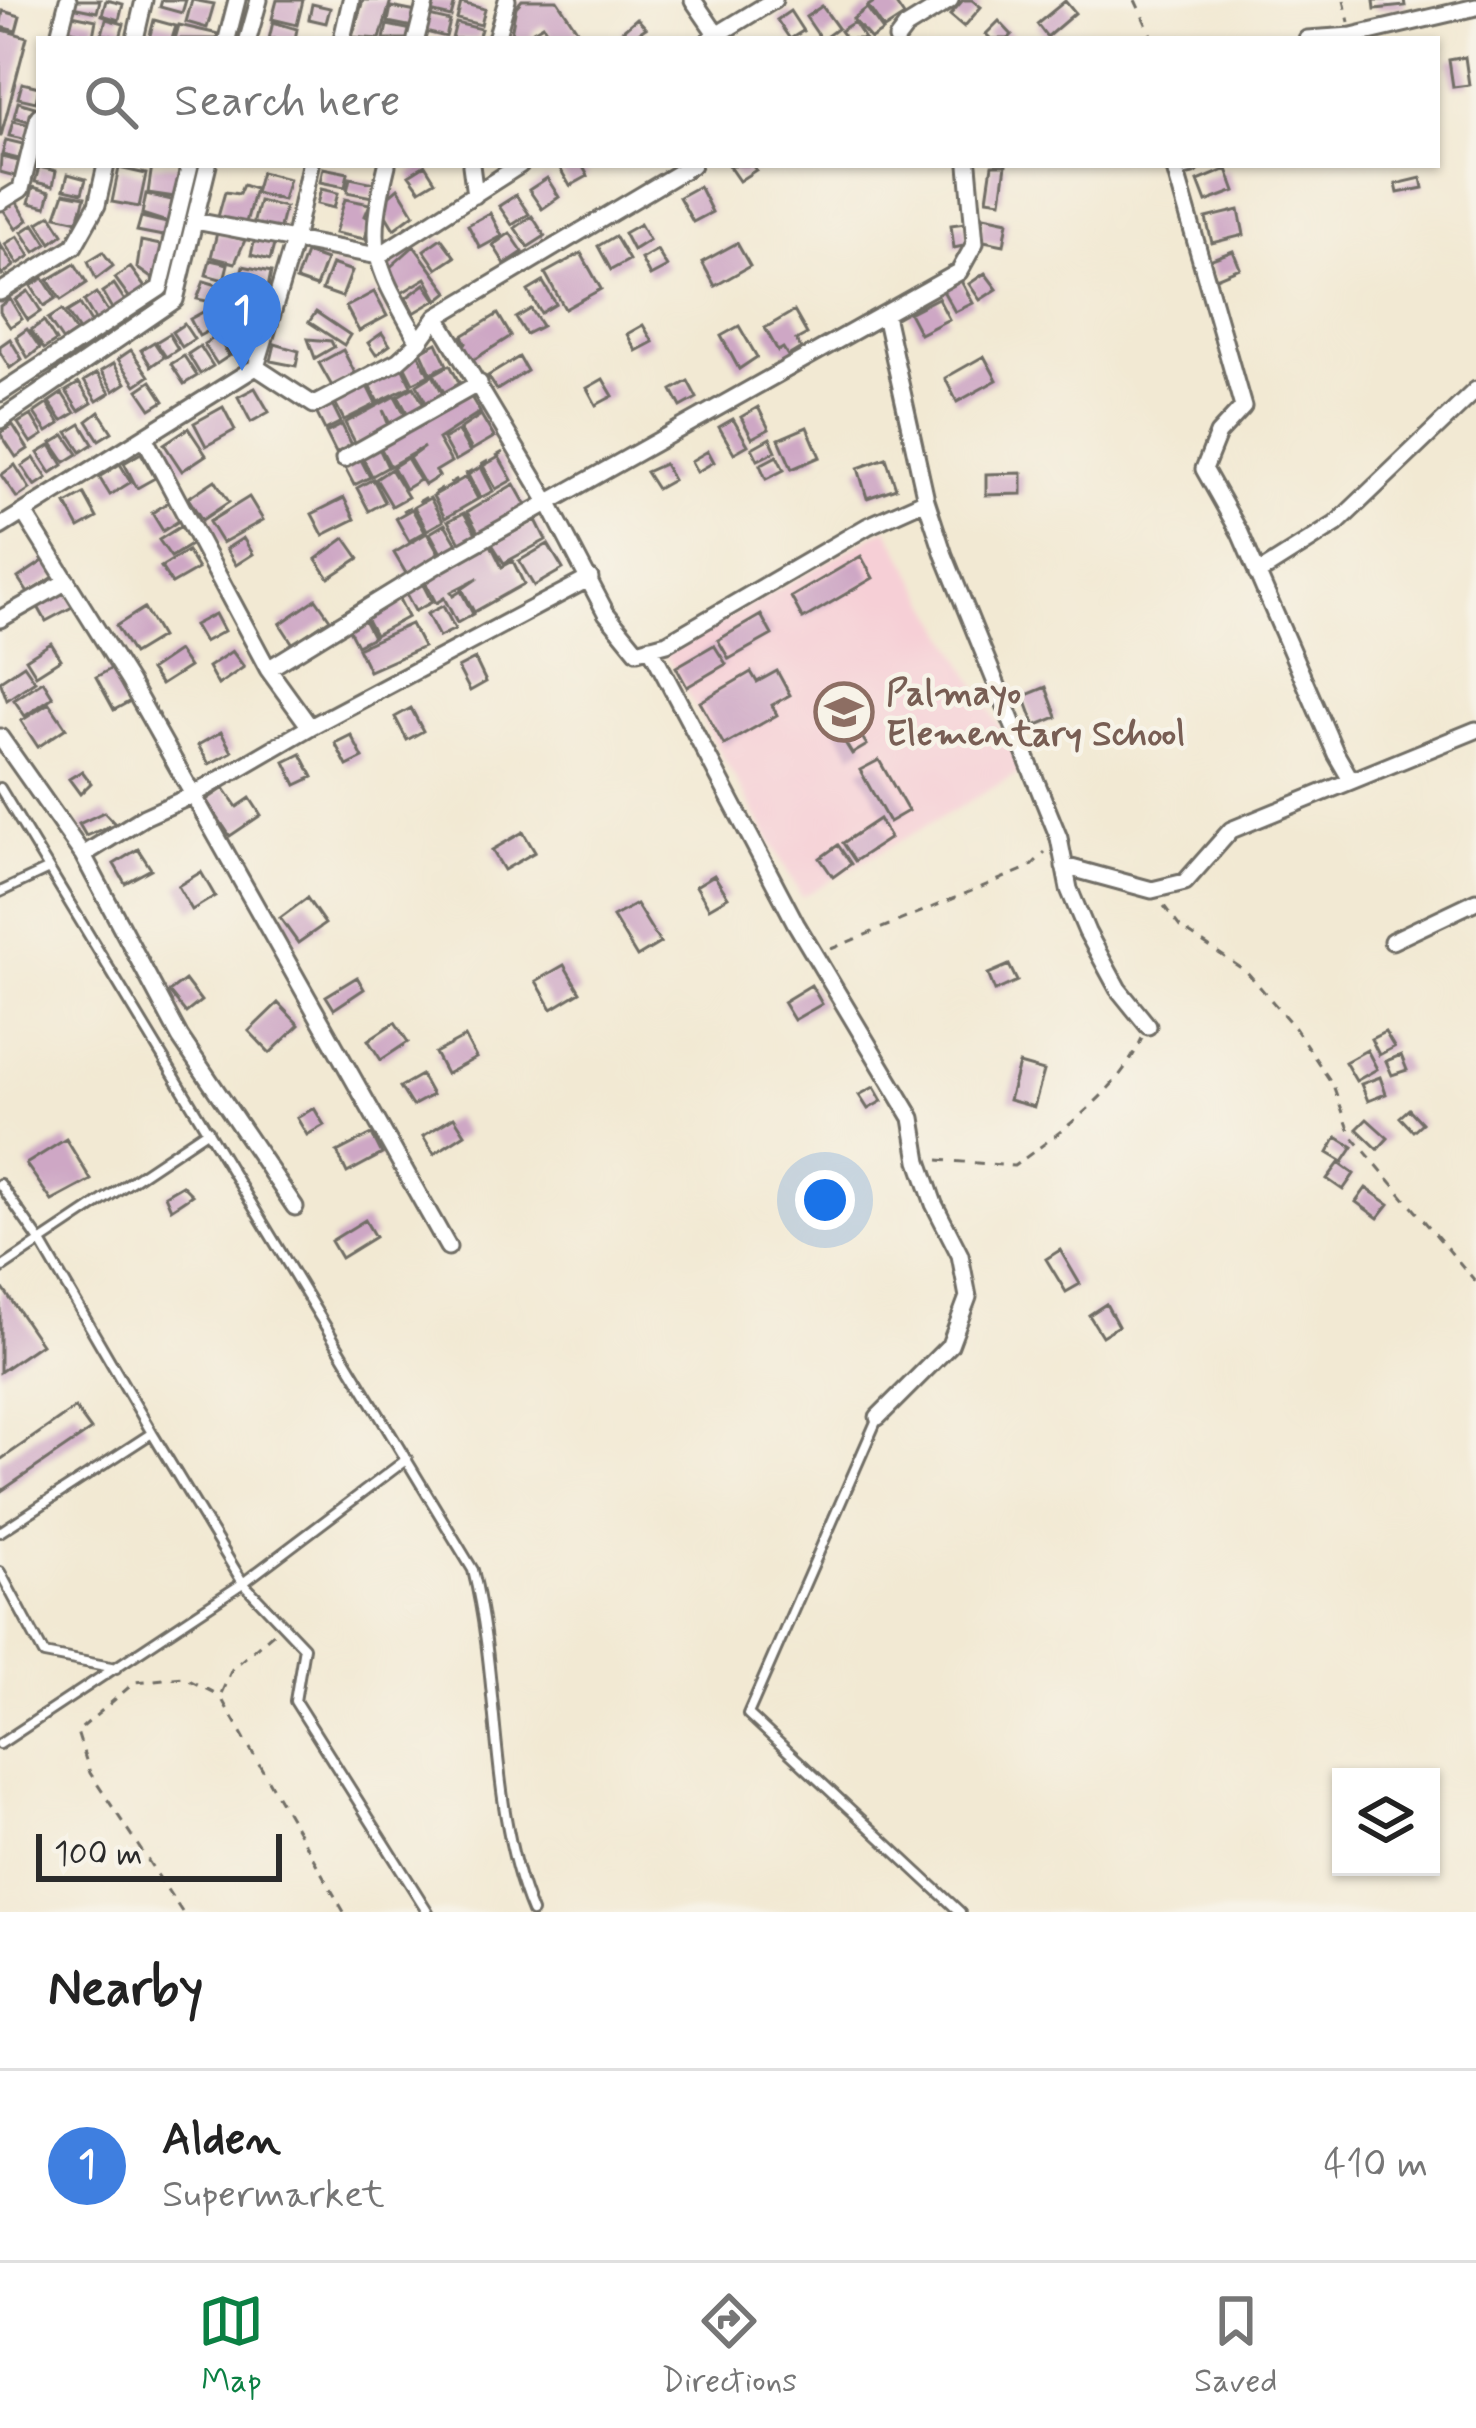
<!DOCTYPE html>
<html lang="en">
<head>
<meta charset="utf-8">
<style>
  :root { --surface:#fff; --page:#f6f6f6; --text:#222; --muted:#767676; --line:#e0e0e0; --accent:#0b8043 }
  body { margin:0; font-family:Mynerve,sans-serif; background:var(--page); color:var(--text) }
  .controls { position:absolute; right:36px; bottom:36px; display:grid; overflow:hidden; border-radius:0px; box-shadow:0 3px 9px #0004 }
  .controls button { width:108px; height:108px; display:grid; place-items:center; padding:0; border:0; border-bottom:3px solid var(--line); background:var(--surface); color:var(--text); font:60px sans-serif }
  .scale { position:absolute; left:36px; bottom:30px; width:246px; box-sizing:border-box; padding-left:12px; border:6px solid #2b2b2b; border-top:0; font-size:33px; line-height:42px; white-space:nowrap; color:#2b2b2b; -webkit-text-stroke:9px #f7f3e8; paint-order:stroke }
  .you { position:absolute; left:825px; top:1200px; width:42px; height:42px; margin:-30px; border:9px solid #fff; border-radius:50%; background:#1a73e8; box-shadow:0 0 0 18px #1a73e833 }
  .badge { display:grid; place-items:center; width:78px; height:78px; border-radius:50%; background:var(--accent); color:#fff; font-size:39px; font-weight:700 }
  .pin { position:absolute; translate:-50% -99px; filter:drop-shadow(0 3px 6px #0008) }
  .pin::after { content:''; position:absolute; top:63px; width:42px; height:36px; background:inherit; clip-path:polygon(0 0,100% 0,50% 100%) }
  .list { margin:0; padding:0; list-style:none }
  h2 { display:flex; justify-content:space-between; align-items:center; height:156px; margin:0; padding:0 48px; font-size:51px }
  h2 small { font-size:39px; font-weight:400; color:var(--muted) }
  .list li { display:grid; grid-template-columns:78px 1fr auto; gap:36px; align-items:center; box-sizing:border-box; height:192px; padding:0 48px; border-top:3px solid var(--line) }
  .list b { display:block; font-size:45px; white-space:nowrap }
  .list p { margin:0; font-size:39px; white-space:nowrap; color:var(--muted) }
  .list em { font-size:39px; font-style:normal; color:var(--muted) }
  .icon { flex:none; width:66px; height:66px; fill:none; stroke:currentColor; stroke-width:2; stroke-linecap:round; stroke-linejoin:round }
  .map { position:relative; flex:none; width:1476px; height:1912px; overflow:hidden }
  .search { position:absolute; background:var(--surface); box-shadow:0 3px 9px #0004; left:36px; right:36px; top:36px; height:132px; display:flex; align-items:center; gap:30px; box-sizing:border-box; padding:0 42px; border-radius:0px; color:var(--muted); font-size:45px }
  .sheet { height:348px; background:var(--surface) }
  nav { display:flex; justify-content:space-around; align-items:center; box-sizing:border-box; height:168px; border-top:3px solid var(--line); background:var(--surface); font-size:33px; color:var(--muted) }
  nav a { display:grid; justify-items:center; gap:6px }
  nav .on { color:var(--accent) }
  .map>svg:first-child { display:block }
  .built { fill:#f6cfd6 }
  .building { fill:#cea7c5 }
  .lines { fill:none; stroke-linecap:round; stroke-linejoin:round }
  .service-casing { stroke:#716e66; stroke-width:14 }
  .minor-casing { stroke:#716e66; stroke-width:21 }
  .path { stroke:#716e66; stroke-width:3; stroke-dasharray:9 9; stroke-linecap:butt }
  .service { stroke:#fff; stroke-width:8 }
  .minor { stroke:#fff; stroke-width:15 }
  .labels { text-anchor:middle; stroke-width:9; stroke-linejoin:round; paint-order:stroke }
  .education-label { font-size:36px; font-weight:bold; fill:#785e54; stroke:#f7f3e8; text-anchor:start }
</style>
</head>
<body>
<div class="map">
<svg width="1476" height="1912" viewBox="0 0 1476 1912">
  <rect width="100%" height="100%" fill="#f7f3e8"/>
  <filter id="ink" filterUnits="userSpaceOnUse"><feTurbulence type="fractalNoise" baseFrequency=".00833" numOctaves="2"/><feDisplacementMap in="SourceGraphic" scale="24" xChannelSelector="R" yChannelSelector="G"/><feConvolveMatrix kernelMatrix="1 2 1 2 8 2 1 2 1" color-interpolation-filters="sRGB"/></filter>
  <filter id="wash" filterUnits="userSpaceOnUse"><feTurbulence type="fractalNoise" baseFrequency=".004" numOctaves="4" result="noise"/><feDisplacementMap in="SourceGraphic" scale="48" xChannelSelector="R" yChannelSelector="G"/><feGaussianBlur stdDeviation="2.7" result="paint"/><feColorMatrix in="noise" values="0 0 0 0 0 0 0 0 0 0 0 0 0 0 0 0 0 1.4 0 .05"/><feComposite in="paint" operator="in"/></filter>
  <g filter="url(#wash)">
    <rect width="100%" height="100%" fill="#f2e9d3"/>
    <!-- built -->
    <path class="built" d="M887,528L1024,770L802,897L665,654Z"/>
    <g id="blocks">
      <!-- building -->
      <path class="building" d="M74,0H100L97,12L72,7Z
        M106,0L123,4L119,20L102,15Z
        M162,0H186L182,13L160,7Z
        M192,0L214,4L207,28L186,22Z
        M277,0H303L297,25L272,19Z
        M363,0H391L380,39L352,37Z
        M429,0L455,2L451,17L426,11Z
        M522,0H557L583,39H552L543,25L533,31L531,39H510L516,7Z
        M877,0H893L904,16L884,29L868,6Z
        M963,0H972L981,7L964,27L950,15Z
        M1374,0H1404L1405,6L1375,9Z
        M1065,1L1075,13L1047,37L1037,24Z
        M461,3L485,9L481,25L457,19Z
        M312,4L330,8L326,23L309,19Z
        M822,6L838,28L827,36L828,39H821L806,17Z
        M391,7L416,12L413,27L388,22Z
        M867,8L883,31L871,39L853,19Z
        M3,11L20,16L16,31L0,27Z
        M790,11L803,31L790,39L777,20Z
        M72,15L96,20L93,36L68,30Z
        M425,15L450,21L446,37L421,31Z
        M637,18L646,28L629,39L622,31Z
        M106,19L124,24L120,38L102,34Z
        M154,20L176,26L172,39H149Z
        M999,21L1012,35L1008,39H991L986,34Z
        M273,22L297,29L295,39H269Z
        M854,22L865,39H846L840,31Z
        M456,23L481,29L478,39H452Z
        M179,25L218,34L217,39H175Z
        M387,25L412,30L410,39H384Z
        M0,29L27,37L1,136H0Z
        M1465,57L1469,85L1453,87L1449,60Z
        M22,83L39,87L36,102L18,98Z
        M18,102L35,107L32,122L14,117Z
        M13,121L31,125L27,140L9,136Z
        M6,140L23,144L19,159L2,155Z
        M1,157L19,161L15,176L0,172Z
        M152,165H180L175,197L148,193Z
        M425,165L435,181L420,190L409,175Z
        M558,165H582L588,176L570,186Z
        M728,165H752L756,170L739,181Z
        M992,165H1006L1001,201L987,199Z
        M39,167L56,171L53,186L35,182Z
        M119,168L146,174L139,207L112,202Z
        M323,168L348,173L345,187L320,182Z
        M1227,169L1235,191L1206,202L1198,181Z
        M261,172L289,179L283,200L255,193Z
        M68,174L86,179L82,193L64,189Z
        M350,178L374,183L372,197L347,192Z
        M547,178L559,197L542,209L529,190Z
        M1421,178L1423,188L1398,193L1396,184Z
        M243,185L255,189L244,230L218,217L225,192L239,194Z
        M699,186L712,212L693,222L679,197Z
        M33,187L50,192L46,207L29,203Z
        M398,188L414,214L394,229L379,204Z
        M321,189L338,193L334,208L317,204Z
        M64,193L85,197L78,221L56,216Z
        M146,194L176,201L170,223L142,214Z
        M516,195L529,214L512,225L499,206Z
        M345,199L370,204L365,216L370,219L365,239L335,233Z
        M16,201L28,220L16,229L3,209Z
        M259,201L285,207L278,235L252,229Z
        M1239,210L1244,235L1212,243L1206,218Z
        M490,213L502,236L480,248L468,225Z
        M51,215L63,234L51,243L38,223Z
        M532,216L545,236L528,247L515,228Z
        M984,216L1008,221L1004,245L979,240Z
        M141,217L171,224L168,237L137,231Z
        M965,223L968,245L954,248L951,225Z
        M34,224L47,244L35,252L22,232Z
        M640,224L649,240L633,250L624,233Z
        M217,233L245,240L235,263L211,257Z
        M510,233L523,252L505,264L493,245Z
        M18,236L30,256L18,264L5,244Z
        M615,236L629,260L611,270L598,246Z
        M441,238L455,257L437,269L424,250Z
        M255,239L274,245L270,260L251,255Z
        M141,241L165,246L160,284L137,268Z
        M737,243L750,266L715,286L702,262Z
        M0,244L14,266L2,275L0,271Z
        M414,246L448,292L438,300L426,278L400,294L386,271Z
        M657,250L667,267L650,276L641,259Z
        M1233,251L1240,268L1216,278L1209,260Z
        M103,252L113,266L96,279L88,261Z
        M306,253L326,260L316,287L296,280Z
        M581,253L601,289L565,309L545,273Z
        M210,260L228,264L224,280L206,275Z
        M75,264L87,283L61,300L48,280Z
        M332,264L352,271L342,297L322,290Z
        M243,266L271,272L268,288L239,282Z
        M130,267L149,293L134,304L115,278Z
        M985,273L997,289L980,300L969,284Z
        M43,278L56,298L44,306L31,286Z
        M960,279L973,303L955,312L942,289Z
        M204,281L224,287L220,304L197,299Z
        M543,282L556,304L541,313L528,291Z
        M114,284L127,304L114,312L102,292Z
        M425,284L436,300L414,313L406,298Z
        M238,290L261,297L252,324L229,317Z
        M28,291L41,311L28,320L15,300Z
        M374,292L387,316L359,331L346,307Z
        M96,293L109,313L96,321L84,301Z
        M938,298L949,319L920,334L909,313Z
        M10,299L22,319L10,327L0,312V306Z
        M80,304L92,324L80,332L67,312Z
        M214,306L223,323L199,336L190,319Z
        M531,309L542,326L526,334L516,318Z
        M62,310L76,332L63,341L48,319Z
        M794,311L807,334L796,340L801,348L788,356L783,348L778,351L765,328Z
        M316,312L350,335L344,345L309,322Z
        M498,314L511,336L473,360L461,348L466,343L462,336Z
        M44,321L56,341L44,349L31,330Z
        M225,321L253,329L245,356L231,355L219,334Z
        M184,324L194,339L182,347L172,332Z
        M643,325L653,342L636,351L627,334Z
        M739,326L757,357L739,369L721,336Z
        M27,329L40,348L28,358L16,337Z
        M382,333L390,345L376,355L368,343Z
        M169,334L178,349L166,357L156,342Z
        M217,336L229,356L217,364L204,344Z
        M10,339L22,359L10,368L0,352V346Z
        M308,339L331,341L334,347L315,358Z
        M154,342L164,357L151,366L141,350Z
        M437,343L447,365L431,373L421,351Z
        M275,344L299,351L296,366L271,361Z
        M200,346L213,366L200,374L188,354Z
        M131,350L149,376L136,385L118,359Z
        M343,350L356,375L333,388L319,363Z
        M418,353L429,375L413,383L402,361Z
        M184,356L197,376L184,384L171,364Z
        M984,356L997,380L957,402L945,378Z
        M519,357L527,371L497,390L488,376Z
        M114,363L126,383L114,391L101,371Z
        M400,363L411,386L378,402L367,381Z
        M450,365L462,388L446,396L434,374Z
        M97,373L110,393L97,401L84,381Z
        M433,375L445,398L428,407L417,385Z
        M603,379L613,396L596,405L587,388Z
        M151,381L164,401L151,409L138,390Z
        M688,381L697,398L681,407L672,390Z
        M365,382L376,404L344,420L333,399Z
        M79,383L92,403L79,411L66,391Z
        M414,387L426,409L410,418L398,396Z
        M255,388L269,412L251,422L238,397Z
        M468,392L480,412L438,439L451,462L436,471L439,476L425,485L409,458L424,447L390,466L378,443Z
        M62,393L75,413L62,421L49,402Z
        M395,396L408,420L392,428L383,410L390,429L357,446L345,423Z
        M330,400L341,422L325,430L314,408Z
        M47,404L60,424L47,432L34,413Z
        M223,407L235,430L206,446L194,423Z
        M758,407L769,429L752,438L741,417Z
        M99,412L112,432L99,440L87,421Z
        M31,415L43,435L31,443L18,423Z
        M481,415L494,437L472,450L460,429Z
        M733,419L748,445L734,453L719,427Z
        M81,424L93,444L81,452L68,432Z
        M13,425L28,449L16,457L0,433Z
        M342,425L353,447L337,455L326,433Z
        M807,427L820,457L792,469L779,439Z
        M188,428L206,455L182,471L164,444Z
        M458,431L470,452L455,461L443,439Z
        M65,435L78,454L65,462L52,443Z
        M770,438L776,451L758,460L752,448Z
        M377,444L388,467L372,476L360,453Z
        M51,445L63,465L51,473L38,453Z
        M708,451L714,462L697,472L691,461Z
        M141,453L155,478L137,488L124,463Z
        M358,454L370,477L354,485L342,462Z
        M777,456L784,470L766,479L760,465Z
        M499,457L512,480L496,489L483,466Z
        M34,458L47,478L35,486L22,466Z
        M407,458L420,480L405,489L393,467Z
        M886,458L896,488L867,498L858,468Z
        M120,464L131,482L110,495L99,477Z
        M664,464L673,480L657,489L646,472Z
        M15,465L30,489L17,498L1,475Z
        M481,467L493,491L480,498L468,475Z
        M391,469L408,497L392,506L376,479Z
        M1022,473V494L986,495V474Z
        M466,477L478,499L445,518L433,496Z
        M373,479L385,502L369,511L357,488Z
        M215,480L229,502L202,520L188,498Z
        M514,484L527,507L479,534L467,512Z
        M84,494L97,518L79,528L66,504Z
        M249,497L263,520L222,543L209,522Z
        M344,498L355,519L323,535L312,514Z
        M430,498L443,521L427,530L414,507Z
        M173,499L185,517L163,531L152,513Z
        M412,509L425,532L409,541L396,518Z
        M464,513L477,535L461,544L448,521Z
        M536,520L546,540L504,563L492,544Z
        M445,524L458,546L442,555L430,533Z
        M181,526L192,544L171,557L159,540Z
        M427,533L440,556L407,575L394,553Z
        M243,538L253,554L236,565L226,549Z
        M345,538L359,558L329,578L316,559Z
        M490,543L502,567L513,561L524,584L474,612L462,589L478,578L451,592L453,596L461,591L473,614L457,623L444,598L436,603L424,580Z
        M548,544L563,569L534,586L519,561Z
        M187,551L198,569L172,584L161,567Z
        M861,556L873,578L803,619L791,597Z
        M46,559L57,575L28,593L18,578Z
        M420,579L432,602L415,611L403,588Z
        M66,588L76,605L46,621L37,605Z
        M396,593L408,617L375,635L363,612Z
        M316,599L330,619L293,644L280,624Z
        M443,606L455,629L439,637L427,614Z
        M144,608L161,637L133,654L116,626Z
        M215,614L224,631L204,642L194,625Z
        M361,614L373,637L357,645L345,622Z
        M761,615L772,635L729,659L718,640Z
        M411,624L423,647L369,671L358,648Z
        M51,643L61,659L36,675L26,659Z
        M714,645L726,664L687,687L676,667Z
        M178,651L189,667L161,685L150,670Z
        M232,651L244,667L218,685L208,667Z
        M475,659L486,682L470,691L458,668Z
        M24,665L35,681L7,700L0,681Z
        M116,666L134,699L114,710L96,677Z
        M777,671L790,695L772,705L777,715L724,745L700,702L751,672L757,682Z
        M43,681L53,697L25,716L14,700Z
        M1046,687L1057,717L1035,726L1024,696Z
        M835,695L867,745L852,754L821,704Z
        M49,703L66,728L38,747L21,721Z
        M411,708L423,731L407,740L395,717Z
        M221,732L232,752L209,764L198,745Z
        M351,735L363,758L347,766L335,743Z
        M301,754L313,777L296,785L285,762Z
        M879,760L908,811L889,822L860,770Z
        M82,771L91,783L80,794L69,779Z
        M224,788L237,807L250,798L261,815L230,836L206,800Z
        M104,812L115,824L86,836L79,824Z
        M879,819L890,838L855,861L843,843Z
        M523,832L535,852L504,870L492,850Z
        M838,845L851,864L833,877L820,858Z
        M138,849L151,869L125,883L114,864Z
        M201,872L215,896L192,910L178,886Z
        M714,875L728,897L709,908L696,886Z
        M307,898L325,924L298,943L280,918Z
        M636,904L660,943L637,957L613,917Z
        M564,965L580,992L552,1009L536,981Z
        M1009,965L1017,981L995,991L988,974Z
        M357,977L364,989L334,1009L326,996Z
        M185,980L201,1001L186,1013L169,992Z
        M811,985L822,1004L794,1020L783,1002Z
        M278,1003L299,1025L270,1053L249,1031Z
        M395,1022L408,1042L381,1060L368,1040Z
        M1385,1032L1394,1047L1379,1055L1371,1039Z
        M465,1037L476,1058L446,1074L435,1053Z
        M1367,1050L1377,1069L1356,1081L1345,1062Z
        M1401,1055L1407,1070L1392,1075L1386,1061Z
        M1019,1064L1044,1071L1034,1107L1009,1100Z
        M421,1075L432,1095L412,1106L400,1087Z
        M1380,1077L1386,1094L1368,1101L1361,1084Z
        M874,1087L882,1101L868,1109L859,1095Z
        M314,1108L324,1125L307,1135L297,1118Z
        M1409,1109L1422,1123L1413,1131L1400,1117Z
        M454,1117L465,1134L434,1154L423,1136Z
        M1367,1119L1388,1138L1378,1149L1357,1129Z
        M372,1134L382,1154L347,1173L337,1152Z
        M1337,1137L1353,1147L1343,1162L1328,1153Z
        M66,1139L91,1180L52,1201L26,1164Z
        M1339,1163L1354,1174L1343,1190L1327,1179Z
        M182,1185L192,1195L171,1209L165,1195Z
        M1366,1188L1389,1204L1378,1218L1356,1202Z
        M365,1220L375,1237L341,1258L331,1241Z
        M1060,1250L1080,1284L1066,1292L1046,1259Z
        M4,1290L41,1344L0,1372V1293Z
        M1106,1304L1118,1326L1102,1336L1089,1315Z
        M75,1408L91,1430L0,1492V1460Z"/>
    </g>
  </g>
  <g filter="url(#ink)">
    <use href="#blocks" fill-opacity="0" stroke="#716e66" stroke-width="3"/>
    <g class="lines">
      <defs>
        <path id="service" d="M0,788L473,1570C501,1682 488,1807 532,1912
          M0,892L49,869
          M0,1184L42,1244L152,1433L0,1532
          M0,1269L208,1130
          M878,1417L748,1714L960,1912
          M152,1433L243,1583L304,1647L295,1701L428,1912
          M0,1572L44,1654L116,1668
          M0,1744L243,1583L407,1459"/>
        <path id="minor" d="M693,0L717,35
          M58,39L68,0
          M135,39L144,0
          M227,39L237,0
          M248,39L259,0
          M342,39L351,0
          M416,39L426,0
          M496,39L507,0
          M710,39L774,0
          M897,39L906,27L950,0
          M1307,39L1352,36L1476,7
          M387,165C365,255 376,265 419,342L437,317L692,165
          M471,165L475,195
          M1192,165L1175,169L1243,407L1218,434L1204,469L1240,533L1336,754L1351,780
          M0,202L21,189L39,116
          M195,221L378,256L520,165
          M0,292L74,246L97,205L106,165
          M885,315L926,500L944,555L1059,838L1069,889L1087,932L1118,989L1148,1026
          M437,317L548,502L606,613L637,651L667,643L868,526L926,500
          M256,367L314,405L398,361L419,342
          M0,393L160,288L190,165
          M0,420L175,300L208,165
          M144,437L268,669L437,565L959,272L975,243L968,165
          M344,459L479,383
          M24,513L129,681L448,1247
          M0,527L256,367L294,241L310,165
          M1257,574L1336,524L1476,390
          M0,619L67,581
          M650,647L796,924L912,1118L919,1161L934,1204L960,1255L968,1297L950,1345L878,1417
          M268,669L310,727
          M0,737L83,855L180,1037L295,1207
          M83,855L144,817L193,795L310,727L590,578
          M1064,866L1152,890L1185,882L1231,830L1476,730
          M1392,941L1476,901"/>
      </defs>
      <!-- service casing -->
      <use href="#service" class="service-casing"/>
      <!-- minor casing -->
      <use href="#minor" class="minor-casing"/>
      <!-- path -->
      <path class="path" d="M1135,0L1153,39
        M1344,0L1349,22
        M403,511L503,452
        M1164,906L1180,927L1247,972L1295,1028L1333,1085L1351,1135L1476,1282
        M831,949L1030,867L1045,852
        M938,1160L1014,1166C1063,1130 1117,1094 1142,1038
        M273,1633L232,1669L220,1696L344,1912
        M182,1912L90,1773L77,1732L135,1682L183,1677L220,1696"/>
      <!-- service -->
      <use href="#service" class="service"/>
      <!-- minor -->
      <use href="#minor" class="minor"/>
    </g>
  </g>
  <!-- icons -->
  <defs>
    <symbol id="school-ring" viewBox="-11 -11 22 22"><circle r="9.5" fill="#f7f3e8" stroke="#8d6e63" stroke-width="1.5"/><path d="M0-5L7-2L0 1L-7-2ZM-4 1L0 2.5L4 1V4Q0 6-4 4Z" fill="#8d6e63"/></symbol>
  </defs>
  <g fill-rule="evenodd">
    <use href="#school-ring" x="811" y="679" width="66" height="66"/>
  </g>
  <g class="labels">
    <!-- education labels -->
    <g class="education-label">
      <text x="886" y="704">Palmayo<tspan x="886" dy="41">Elementary School</tspan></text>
    </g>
  </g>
</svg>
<div class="controls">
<button><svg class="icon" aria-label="layers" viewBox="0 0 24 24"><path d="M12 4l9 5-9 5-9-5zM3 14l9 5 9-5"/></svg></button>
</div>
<div class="scale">100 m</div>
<div class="you"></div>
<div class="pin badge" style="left:242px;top:371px;background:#3f7fe0">1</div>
<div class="search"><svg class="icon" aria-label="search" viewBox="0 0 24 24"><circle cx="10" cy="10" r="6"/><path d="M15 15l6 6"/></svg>Search here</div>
</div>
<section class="sheet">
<h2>Nearby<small></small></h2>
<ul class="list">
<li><span class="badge" style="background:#3f7fe0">1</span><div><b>Alden</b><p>Supermarket</p></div><em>410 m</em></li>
</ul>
</section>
<nav>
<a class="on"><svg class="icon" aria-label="map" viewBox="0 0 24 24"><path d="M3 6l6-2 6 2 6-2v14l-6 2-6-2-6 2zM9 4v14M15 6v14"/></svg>Map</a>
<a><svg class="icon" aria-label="directions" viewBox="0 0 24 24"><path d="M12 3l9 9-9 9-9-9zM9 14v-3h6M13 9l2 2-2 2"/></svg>Directions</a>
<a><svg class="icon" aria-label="saved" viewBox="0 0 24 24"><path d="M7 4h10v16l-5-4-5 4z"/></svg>Saved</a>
</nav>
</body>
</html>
